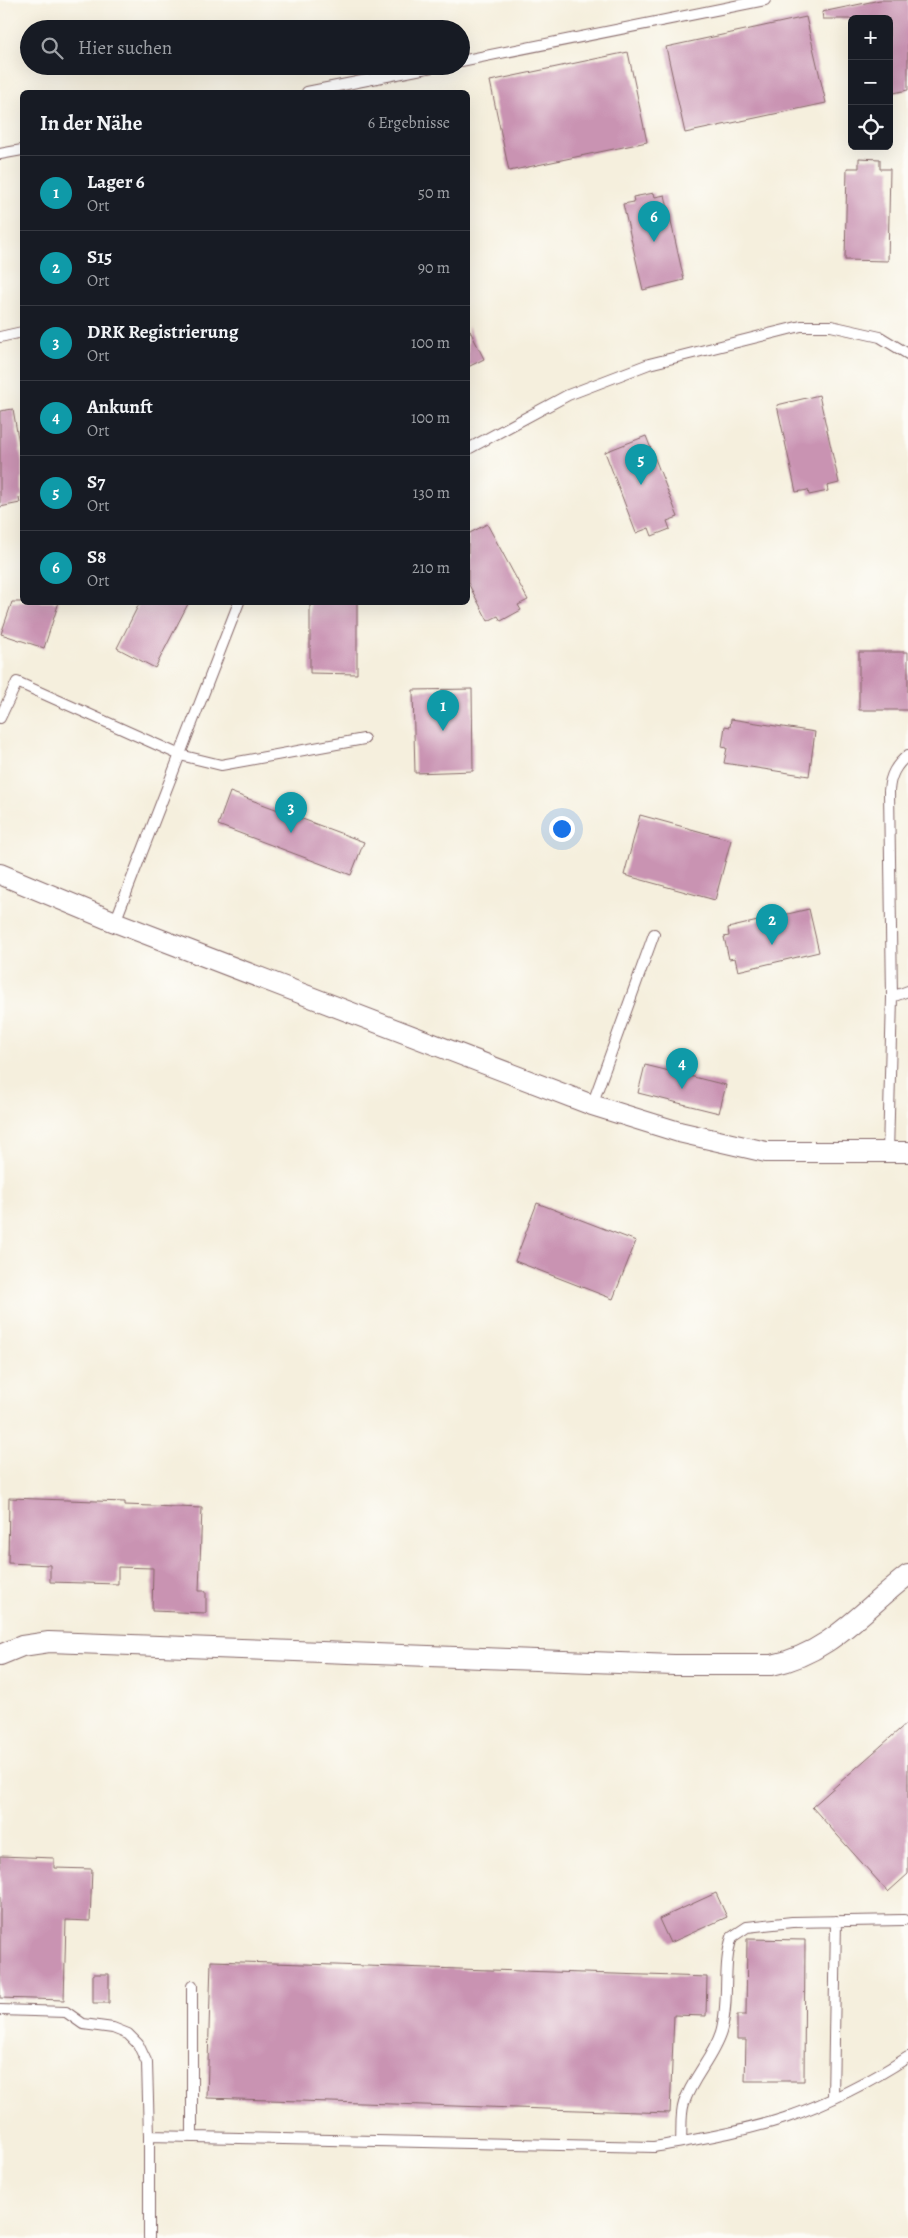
<!DOCTYPE html>
<html lang="de">
<head>
<meta charset="utf-8">
<style>
  :root { --surface:#171b24; --page:#20242c; --text:#f1f3f6; --muted:#9ea1a6; --line:#363941; --accent:#1f6fb2 }
  body { margin:0; font-family:Alegreya,serif; background:var(--page); color:var(--text) }
  .controls { position:absolute; right:15px; top:15px; display:grid; overflow:hidden; border-radius:8px; box-shadow:0 5px 20px #0002 }
  .controls button { width:45px; height:45px; display:grid; place-items:center; padding:0; border:0; border-bottom:1px solid var(--line); background:var(--surface); color:var(--text); font:25px sans-serif }
  .you { position:absolute; left:561px; top:828px; width:18px; height:18px; margin:-12px; border:4px solid #fff; border-radius:50%; background:#1a73e8; box-shadow:0 0 0 8px #1a73e833 }
  .badge { display:grid; place-items:center; width:32px; height:32px; border-radius:50%; background:var(--accent); color:#fff; font-size:16px; font-weight:700 }
  .pin { position:absolute; translate:-50% -41px; filter:drop-shadow(0 1px 2px #0008) }
  .pin::after { content:''; position:absolute; top:26px; width:18px; height:15px; background:inherit; clip-path:polygon(0 0,100% 0,50% 100%) }
  .list { margin:0; padding:0; list-style:none }
  h2 { display:flex; justify-content:space-between; align-items:center; height:65px; margin:0; padding:0 20px; font-size:21px }
  h2 small { font-size:16px; font-weight:400; color:var(--muted) }
  .list li { display:grid; grid-template-columns:32px 1fr auto; gap:15px; align-items:center; box-sizing:border-box; height:75px; padding:0 20px; border-top:1px solid var(--line) }
  .list b { display:block; font-size:19px; white-space:nowrap }
  .list p { margin:0; font-size:16px; white-space:nowrap; color:var(--muted) }
  .list em { font-size:16px; font-style:normal; color:var(--muted) }
  .icon { flex:none; width:28px; height:28px; fill:none; stroke:currentColor; stroke-width:2; stroke-linecap:round; stroke-linejoin:round }
  .map { position:relative; flex:none; width:908px; height:2238px; overflow:hidden }
  .search { position:absolute; background:var(--surface); box-shadow:0 5px 20px #0002; left:20px; top:20px; width:450px; height:55px; display:flex; align-items:center; gap:12px; box-sizing:border-box; padding:0 18px; border-radius:28px; color:var(--muted); font-size:19px }
  .panel { position:absolute; background:var(--surface); box-shadow:0 5px 20px #0002; left:20px; top:90px; width:450px; height:515px; border-radius:8px }
  .map>svg:first-child { display:block }
  .building { fill:#c993b2 }
  .lines { fill:none; stroke-linecap:round; stroke-linejoin:round }
  .lane-casing { stroke:#866869; stroke-width:12 }
  .street-casing { stroke:#866869; stroke-width:22 }
  .lane { stroke:#fff; stroke-width:10 }
  .street { stroke:#fff; stroke-width:20 }
</style>
</head>
<body>
<div class="map">
<svg width="908" height="2238" viewBox="0 0 908 2238">
  <rect width="100%" height="100%" fill="#fdfcf7"/>
  <filter id="ink" filterUnits="userSpaceOnUse"><feTurbulence type="fractalNoise" baseFrequency=".02" numOctaves="2"/><feDisplacementMap in="SourceGraphic" scale="10" xChannelSelector="R" yChannelSelector="G"/><feConvolveMatrix kernelMatrix="1 2 1 2 8 2 1 2 1" color-interpolation-filters="sRGB"/></filter>
  <filter id="wash" filterUnits="userSpaceOnUse"><feTurbulence type="fractalNoise" baseFrequency=".0096" numOctaves="4" result="noise"/><feDisplacementMap in="SourceGraphic" scale="20" xChannelSelector="R" yChannelSelector="G"/><feGaussianBlur stdDeviation="1.12" result="paint"/><feColorMatrix in="noise" values="0 0 0 0 0 0 0 0 0 0 0 0 0 0 0 0 0 1.4 0 .05"/><feComposite in="paint" operator="in"/></filter>
  <g filter="url(#wash)">
    <rect width="100%" height="100%" fill="#f5efdd"/>
    <g id="blocks">
      <!-- building -->
      <path class="building" d="M880,0H908V90L889,94V19H823L822,12Z
        M806,17L826,103L685,133L666,47Z
        M628,52L647,142L509,171L490,81Z
        M859,158L880,159V169H890L888,261L845,260L847,168H859Z
        M654,193L655,197L665,195L684,280L643,290L623,204L634,202L633,197Z
        M468,327L484,359L468,367Z
        M819,395L839,483L827,486L828,491L809,495L808,490L796,492L777,405Z
        M13,409L22,461V497L19,498L20,503L0,507V411Z
        M646,436L678,517L667,521L670,529L652,536L649,528L636,533L605,452Z
        M487,524L528,600L518,605L521,610L501,621L498,616L488,621L468,583V534Z
        M12,602H59L44,648L1,634Z
        M140,602H189L155,668L117,648Z
        M310,602H357V674L310,673Z
        M859,652H908V710H859Z
        M472,689L473,771L415,773L413,690Z
        M731,719L815,732L809,776L724,763L727,748L722,747L725,726L730,727Z
        M230,792L364,842L351,875L218,825Z
        M640,815L731,840L715,900L624,875Z
        M809,909L819,952L738,971L735,958L729,959L724,937L729,936L728,928Z
        M645,1065L726,1085L719,1113L638,1093Z
        M537,1203L636,1241L613,1299L515,1261Z
        M9,1498L125,1502V1505L202,1508L199,1591H206V1613L152,1611L153,1568L118,1567V1584L50,1582V1565L8,1563Z
        M908,1722V1874L888,1892L812,1807Z
        M0,1856L54,1858V1868L92,1869L90,1921L66,1920L64,2000L0,1998Z
        M716,1893L727,1917L670,1943L659,1919Z
        M747,1939L805,1940L804,2081H745L746,2040H737V2015H746Z
        M211,1961L707,1977L706,2016L674,2015L670,2113L207,2098Z
        M93,1974H109V2003H93Z"/>
    </g>
  </g>
  <g filter="url(#ink)">
    <use href="#blocks" fill-opacity="0" stroke="#866869" stroke-width="1"/>
    <g class="lines">
      <defs>
        <path id="lane" d="M461,61L765,0
          M307,92L437,66
          M0,154L22,150
          M0,337L22,332
          M468,449L568,395L649,364L801,326H831L880,337L908,354
          M0,718L17,682L180,755L221,765L364,739
          M115,922L239,602
          M892,997L908,991
          M592,1105L654,934
          M888,1153L892,997L889,791C890,775 896,765 908,755
          M0,2010L66,2012L83,2024L113,2028L128,2034L138,2044L147,2063L149,2136L654,2147C698,2139 742,2132 785,2118C828,2103 870,2082 908,2057
          M833,2098L836,1921
          M149,2136V2238
          M192,2137V1986
          M681,2142C682,2130 680,2115 684,2103C692,2078 713,2058 721,2032C730,2001 722,1967 732,1937L747,1927L792,1922L904,1920"/>
        <path id="street" d="M0,874L115,922L592,1105L679,1132L766,1152H908
          M0,1655L22,1646L49,1642L674,1665H772C831,1653 862,1610 908,1575"/>
      </defs>
      <!-- lane casing -->
      <use href="#lane" class="lane-casing"/>
      <!-- street casing -->
      <use href="#street" class="street-casing"/>
      <!-- lane -->
      <use href="#lane" class="lane"/>
      <!-- street -->
      <use href="#street" class="street"/>
    </g>
  </g>
</svg>
<div class="controls">
<button>+</button>
<button>−</button>
<button><svg class="icon" aria-label="locate" viewBox="0 0 24 24"><circle cx="12" cy="12" r="6"/><path d="M12 2v4M12 18v4M2 12h4M18 12h4"/></svg></button>
</div>
<div class="you"></div>
<div class="pin badge" style="left:443px;top:731px;background:#0f9aa8">1</div>
<div class="pin badge" style="left:772px;top:945px;background:#0f9aa8">2</div>
<div class="pin badge" style="left:291px;top:833px;background:#0f9aa8">3</div>
<div class="pin badge" style="left:682px;top:1089px;background:#0f9aa8">4</div>
<div class="pin badge" style="left:641px;top:485px;background:#0f9aa8">5</div>
<div class="pin badge" style="left:654px;top:242px;background:#0f9aa8">6</div>
<div class="search"><svg class="icon" aria-label="search" viewBox="0 0 24 24"><circle cx="10" cy="10" r="6"/><path d="M15 15l6 6"/></svg>Hier suchen</div>
<section class="panel">
<h2>In der Nähe<small>6 Ergebnisse</small></h2>
<ul class="list">
<li><span class="badge" style="background:#0f9aa8">1</span><div><b>Lager 6</b><p>Ort</p></div><em>50 m</em></li>
<li><span class="badge" style="background:#0f9aa8">2</span><div><b>S15</b><p>Ort</p></div><em>90 m</em></li>
<li><span class="badge" style="background:#0f9aa8">3</span><div><b>DRK Registrierung</b><p>Ort</p></div><em>100 m</em></li>
<li><span class="badge" style="background:#0f9aa8">4</span><div><b>Ankunft</b><p>Ort</p></div><em>100 m</em></li>
<li><span class="badge" style="background:#0f9aa8">5</span><div><b>S7</b><p>Ort</p></div><em>130 m</em></li>
<li><span class="badge" style="background:#0f9aa8">6</span><div><b>S8</b><p>Ort</p></div><em>210 m</em></li>
</ul>
</section>
</div>
</body>
</html>
